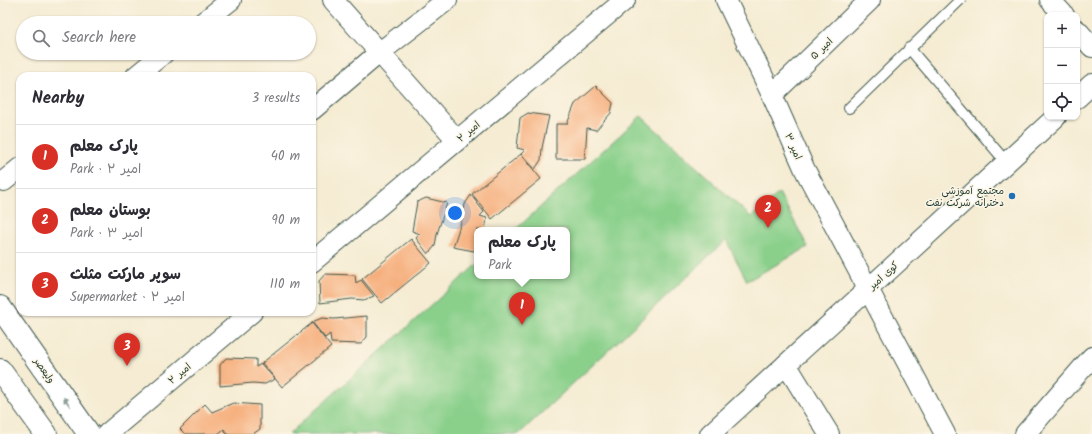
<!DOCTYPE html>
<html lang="en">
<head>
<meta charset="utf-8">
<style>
  :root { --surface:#fff; --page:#f2f2f3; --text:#2b2b33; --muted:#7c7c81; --line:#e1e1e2; --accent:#d93025 }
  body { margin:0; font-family:Kalam,"Playpen Sans Arabic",sans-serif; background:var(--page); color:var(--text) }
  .controls { position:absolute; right:12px; top:12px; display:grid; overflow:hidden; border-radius:8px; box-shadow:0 1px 3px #0004 }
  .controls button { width:36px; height:36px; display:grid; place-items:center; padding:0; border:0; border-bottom:1px solid var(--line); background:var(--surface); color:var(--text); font:20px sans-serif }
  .you { position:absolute; left:455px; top:213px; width:14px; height:14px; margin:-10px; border:3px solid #fff; border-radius:50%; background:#1a73e8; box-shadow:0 0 0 6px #1a73e833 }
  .badge { display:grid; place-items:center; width:26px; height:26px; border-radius:50%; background:var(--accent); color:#fff; font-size:13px; font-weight:700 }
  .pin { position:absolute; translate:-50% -33px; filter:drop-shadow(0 1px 2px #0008) }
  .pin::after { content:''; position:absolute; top:21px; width:14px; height:12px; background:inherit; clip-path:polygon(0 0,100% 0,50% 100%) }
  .popup { position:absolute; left:474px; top:227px; width:96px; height:52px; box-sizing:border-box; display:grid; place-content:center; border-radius:8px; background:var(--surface); filter:drop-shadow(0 1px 3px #0005); font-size:13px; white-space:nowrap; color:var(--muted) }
  .popup b { font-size:15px; color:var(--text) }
  .popup::after { content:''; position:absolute; left:50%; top:100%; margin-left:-8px; border:8px solid transparent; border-top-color:var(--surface) }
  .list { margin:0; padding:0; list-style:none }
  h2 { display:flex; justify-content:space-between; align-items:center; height:52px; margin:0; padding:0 16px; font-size:17px }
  h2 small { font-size:13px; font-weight:400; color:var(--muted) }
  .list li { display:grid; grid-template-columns:26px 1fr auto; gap:12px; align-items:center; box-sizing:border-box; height:64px; padding:0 16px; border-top:1px solid var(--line) }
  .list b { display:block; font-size:15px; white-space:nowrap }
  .list p { margin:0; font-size:13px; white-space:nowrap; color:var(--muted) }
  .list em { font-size:13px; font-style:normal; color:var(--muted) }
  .icon { flex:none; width:22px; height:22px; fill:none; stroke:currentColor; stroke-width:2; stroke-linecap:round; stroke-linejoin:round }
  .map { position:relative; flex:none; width:1092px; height:434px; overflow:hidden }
  .search { position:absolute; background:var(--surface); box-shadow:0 1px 3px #0004; left:16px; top:16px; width:300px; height:44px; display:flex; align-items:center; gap:10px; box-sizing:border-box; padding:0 14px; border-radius:22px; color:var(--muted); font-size:15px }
  .panel { position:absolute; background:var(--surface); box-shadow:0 1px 3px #0004; left:16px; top:72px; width:300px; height:244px; border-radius:12px }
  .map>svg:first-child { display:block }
  .green { fill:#8ad08b; stroke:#548660 }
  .building { fill:#f6ae7c }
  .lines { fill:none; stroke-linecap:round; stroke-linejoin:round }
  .lane-casing { stroke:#3f574c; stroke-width:12 }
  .street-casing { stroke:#3f574c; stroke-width:22 }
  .secondary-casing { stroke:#3f574c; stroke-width:24 }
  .lane { stroke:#fff; stroke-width:10 }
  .street { stroke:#fff; stroke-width:20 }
  .secondary { stroke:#fff; stroke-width:22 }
  .oneway { fill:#8f9e9a }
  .poi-dot { fill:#1f6fb2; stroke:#fcf5e5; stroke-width:1.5 }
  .labels { text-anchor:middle; stroke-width:3; stroke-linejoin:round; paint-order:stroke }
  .street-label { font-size:10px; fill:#1f3d34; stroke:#fcf5e5 }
  .poi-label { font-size:10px; fill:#1f3d34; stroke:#fcf5e5; text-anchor:end }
</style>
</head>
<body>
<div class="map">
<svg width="1092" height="434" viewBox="0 0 1092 434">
  <rect width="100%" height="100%" fill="#fcf5e5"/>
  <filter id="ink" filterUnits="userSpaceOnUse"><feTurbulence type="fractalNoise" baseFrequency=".025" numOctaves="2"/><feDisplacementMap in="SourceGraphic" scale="8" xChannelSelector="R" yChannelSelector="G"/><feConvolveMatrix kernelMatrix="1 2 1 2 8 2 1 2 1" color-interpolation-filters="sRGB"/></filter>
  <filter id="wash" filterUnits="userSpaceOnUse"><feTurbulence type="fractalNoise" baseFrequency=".012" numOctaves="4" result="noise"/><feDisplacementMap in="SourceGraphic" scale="16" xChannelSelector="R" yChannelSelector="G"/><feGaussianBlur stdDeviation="0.9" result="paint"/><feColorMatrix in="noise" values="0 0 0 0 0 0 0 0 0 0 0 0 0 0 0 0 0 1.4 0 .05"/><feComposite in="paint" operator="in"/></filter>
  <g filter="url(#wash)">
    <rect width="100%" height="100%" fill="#f5ecd3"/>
    <!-- green -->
    <path class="green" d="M641,116L751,217L779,193L808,247L747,281L726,240L519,434H289L477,264V276H567V230H515Z"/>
    <g id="blocks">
      <!-- building -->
      <path class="building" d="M596,86L613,103L611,113L596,130L587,128L585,159H556V124H567L575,104Z
        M528,113L549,116L542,148L541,160L535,169L521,154L525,150L517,148L520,118Z
        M521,154L541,179L492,219L472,194Z
        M471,195L484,212L480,216L487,218L485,230H477V250L474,251L453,247L463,216L465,204Z
        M426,198L447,203L437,234L435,246L428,254L416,238L420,234L412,231L417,202Z
        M411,239L431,263L382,303L362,279Z
        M325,274L355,275L356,283L361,280L374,296L364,300L352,299L320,303L319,281Z
        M367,316V337L361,344L331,343L330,334L325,338L312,322L322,318L334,319Z
        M312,323L331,347L282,387L262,363Z
        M226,358L256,359V367L261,364L275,379L265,384L253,383L220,386V365Z
        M233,403L260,405V429L253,434H227L224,429L218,434H185L180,429L205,404L212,412Z"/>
    </g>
  </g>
  <g filter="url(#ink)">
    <use href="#blocks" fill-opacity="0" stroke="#3f574c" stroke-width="1"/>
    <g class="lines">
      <defs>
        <path id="lane" d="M909,48L1006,162
          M849,108L960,0"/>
        <path id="street" d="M333,0L457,140
          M726,0L772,95L805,170L945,434
          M1050,0L1064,15
          M202,23L231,0
          M1077,30L1092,47
          M136,76L164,53
          M772,95L870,0
          M1077,98L1092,84
          M312,110L379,53L447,0
          M4,181L20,168
          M312,262L625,0
          M786,364L829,434
          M107,434L252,312
          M710,434L1056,117
          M1025,434L1092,357"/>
        <path id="secondary" d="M0,307L89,434
          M0,370L46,434"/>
      </defs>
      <!-- lane casing -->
      <use href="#lane" class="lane-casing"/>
      <!-- street casing -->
      <use href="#street" class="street-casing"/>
      <!-- secondary casing -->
      <use href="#secondary" class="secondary-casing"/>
      <!-- lane -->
      <use href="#lane" class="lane"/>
      <!-- street -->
      <use href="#street" class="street"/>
      <!-- secondary -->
      <use href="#secondary" class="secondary"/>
    </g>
    <!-- one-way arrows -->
    <defs><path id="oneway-solid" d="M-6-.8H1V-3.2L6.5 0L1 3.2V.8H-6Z"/></defs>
    <use class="oneway" href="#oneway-solid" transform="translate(67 402) rotate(-125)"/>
  </g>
  <!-- markers -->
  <circle class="poi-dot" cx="1012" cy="196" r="4"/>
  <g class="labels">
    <!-- street labels -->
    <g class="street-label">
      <text transform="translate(821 48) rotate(-44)" y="4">امیر ۵</text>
      <text transform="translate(468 131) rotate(-40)" y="4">امیر ۲</text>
      <text transform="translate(794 146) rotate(66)" y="4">امیر ۳</text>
      <text transform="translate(883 275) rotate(-42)" y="4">کوی امیر</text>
      <text transform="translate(45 370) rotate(55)" y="4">ولیعصر</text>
      <text transform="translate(179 373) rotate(-40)" y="4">امیر ۲</text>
    </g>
    <!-- poi labels -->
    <g class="poi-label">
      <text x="1004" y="194">مجتمع آموزشی<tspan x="1004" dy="12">دخترانه شرکت نفت</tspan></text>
    </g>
  </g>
</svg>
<div class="controls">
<button>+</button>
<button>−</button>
<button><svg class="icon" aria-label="locate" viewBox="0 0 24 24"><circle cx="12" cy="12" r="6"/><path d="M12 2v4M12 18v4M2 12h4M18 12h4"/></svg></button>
</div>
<div class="you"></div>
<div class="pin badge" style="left:522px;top:325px">1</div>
<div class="popup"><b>پارک معلم</b>Park</div>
<div class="pin badge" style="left:768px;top:228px">2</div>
<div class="pin badge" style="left:127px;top:366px">3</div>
<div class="search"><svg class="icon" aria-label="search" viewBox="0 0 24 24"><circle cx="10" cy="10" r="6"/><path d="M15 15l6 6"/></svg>Search here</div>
<section class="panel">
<h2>Nearby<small>3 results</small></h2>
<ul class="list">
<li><span class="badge">1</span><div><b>پارک معلم</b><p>Park · امیر ۲</p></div><em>40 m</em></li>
<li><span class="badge">2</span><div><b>بوستان معلم</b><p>Park · امیر ۳</p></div><em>90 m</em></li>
<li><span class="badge">3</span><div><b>سوپر مارکت مثلث</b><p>Supermarket · امیر ۲</p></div><em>110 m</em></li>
</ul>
</section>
</div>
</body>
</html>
